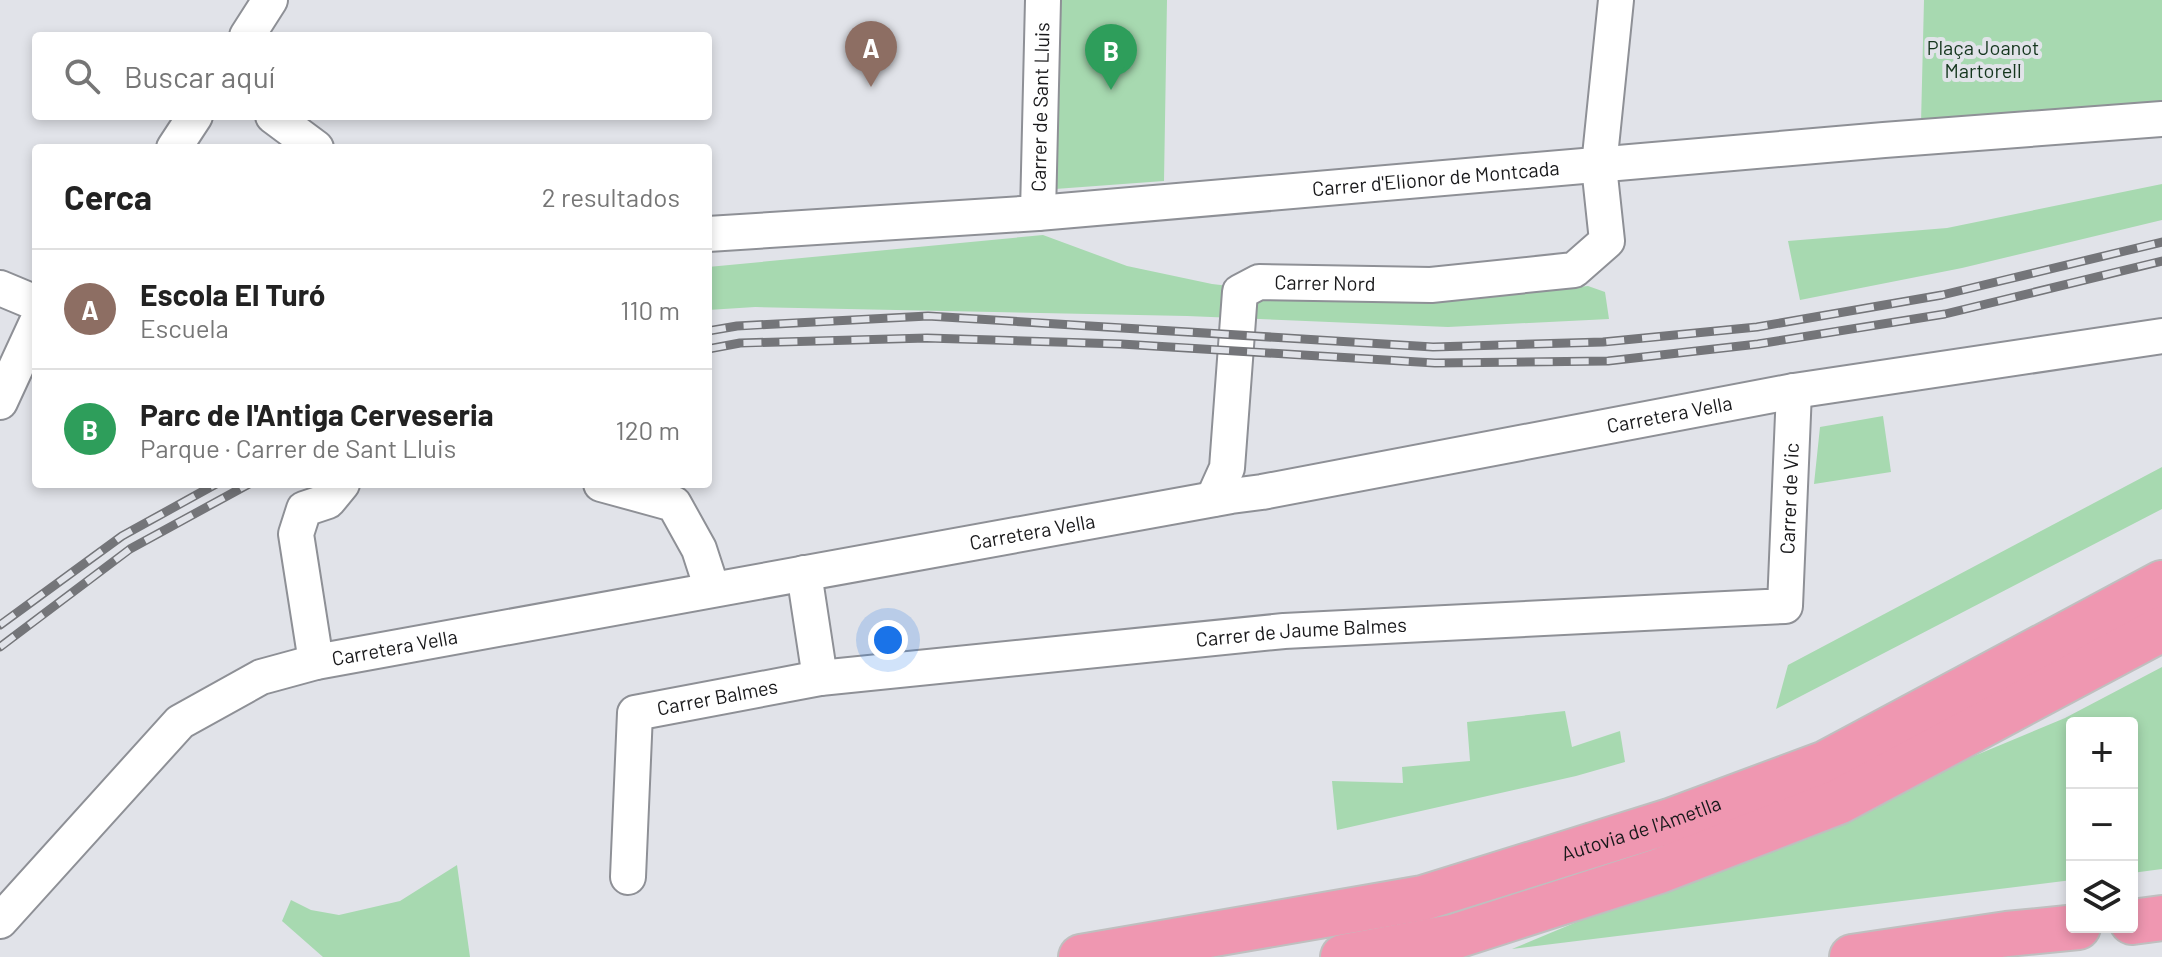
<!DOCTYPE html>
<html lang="es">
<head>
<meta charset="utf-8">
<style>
  :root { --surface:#fff; --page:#f2f2f2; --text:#222; --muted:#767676; --line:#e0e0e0; --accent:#0f766e }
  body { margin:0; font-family:Barlow,sans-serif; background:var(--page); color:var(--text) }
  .controls { position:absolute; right:24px; bottom:24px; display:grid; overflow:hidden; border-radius:8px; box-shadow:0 4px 12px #0003 }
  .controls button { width:72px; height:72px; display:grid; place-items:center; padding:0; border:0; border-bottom:2px solid var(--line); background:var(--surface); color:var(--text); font:40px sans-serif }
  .you { position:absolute; left:888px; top:640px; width:28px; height:28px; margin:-20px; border:6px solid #fff; border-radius:50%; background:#1a73e8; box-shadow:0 0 0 12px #1a73e833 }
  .badge { display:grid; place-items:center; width:52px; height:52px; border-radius:50%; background:var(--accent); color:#fff; font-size:26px; font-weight:700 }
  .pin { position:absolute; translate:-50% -66px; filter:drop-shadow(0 2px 4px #0008) }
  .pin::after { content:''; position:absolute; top:42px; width:28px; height:24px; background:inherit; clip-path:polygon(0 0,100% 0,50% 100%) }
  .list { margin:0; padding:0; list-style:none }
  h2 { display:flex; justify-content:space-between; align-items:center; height:104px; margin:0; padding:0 32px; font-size:34px }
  h2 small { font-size:26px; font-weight:400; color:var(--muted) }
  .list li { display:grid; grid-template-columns:52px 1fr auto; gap:24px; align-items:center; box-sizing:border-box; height:120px; padding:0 32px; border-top:2px solid var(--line) }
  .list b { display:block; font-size:30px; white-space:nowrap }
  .list p { margin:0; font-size:26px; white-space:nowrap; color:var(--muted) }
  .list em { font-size:26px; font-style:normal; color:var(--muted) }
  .icon { flex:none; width:44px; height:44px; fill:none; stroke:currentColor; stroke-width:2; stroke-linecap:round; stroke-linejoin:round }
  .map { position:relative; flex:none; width:2162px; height:957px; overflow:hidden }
  .search { position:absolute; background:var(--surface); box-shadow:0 4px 12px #0003; left:32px; top:32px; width:680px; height:88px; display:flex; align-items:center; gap:20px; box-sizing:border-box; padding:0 28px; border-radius:8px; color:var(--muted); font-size:30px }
  .panel { position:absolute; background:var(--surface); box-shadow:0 4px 12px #0003; left:32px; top:144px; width:680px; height:344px; border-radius:8px }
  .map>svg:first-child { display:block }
  .green { fill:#a7d9b0 }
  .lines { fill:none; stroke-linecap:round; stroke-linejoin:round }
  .street-casing { stroke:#8e9096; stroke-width:38 }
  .highway-casing { stroke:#bfbfbf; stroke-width:48 }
  .street { stroke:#fff; stroke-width:34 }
  .highway { stroke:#ef97b1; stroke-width:44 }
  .rail-casing { stroke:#747579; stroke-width:9 }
  .rail { stroke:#e1e3e9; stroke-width:6; stroke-dasharray:18; stroke-linecap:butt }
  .labels { text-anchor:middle; stroke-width:8; stroke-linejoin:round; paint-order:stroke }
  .park-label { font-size:20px; fill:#14351d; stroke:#e1e3e9 }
  .street-label { font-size:20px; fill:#19191b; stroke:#e1e3e9 }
</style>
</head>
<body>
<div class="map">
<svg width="2162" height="957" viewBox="0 0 2162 957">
  <rect width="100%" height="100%" fill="#e1e3e9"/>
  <!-- green -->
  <path class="green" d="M1057,0H1167L1164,181L1055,189Z
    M1924,0H2162V104L1921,123Z
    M2162,184V220L1962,268L1800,300L1788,241L1947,228Z
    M1043,235L1127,266L1212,284L1299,294L1450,300L1588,286L1605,292L1609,319L1448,327L1187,316L755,307L708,310V267Z
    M1883,416L1891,472L1814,484L1820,427Z
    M2162,467V509L1776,709L1788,665Z
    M2162,667V869L2132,873V723H2072V880L1512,949L2065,718Z
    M1565,711L1572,747L1620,731L1625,762L1576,776L1337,830L1332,781L1403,783L1402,767L1470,761L1467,722Z
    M457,865L470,957H323L282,921L291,900L311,910L339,915L400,901Z"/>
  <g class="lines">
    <defs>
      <g id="street">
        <path d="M247,36L270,0"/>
        <path d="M273,116L316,148"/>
        <path d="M174,148L195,116"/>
        <path id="s1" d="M1038,213L1043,0"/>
        <path id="s2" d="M708,234L1038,213L1884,140L2162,119"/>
        <path d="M0,288L36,303"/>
        <path d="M0,402L36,324"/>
        <path d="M601,484L674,504L699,549L712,589"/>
        <path id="s3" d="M1213,499L1227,468L1240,292L1259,282L1431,285L1574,270L1607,241L1599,166L1616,0"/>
        <path d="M804,573L820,678"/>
        <path d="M316,662L296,534L304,509L328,501L342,484"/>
        <path id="s4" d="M628,877L635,713L820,678L1284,631L1785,606L1794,391"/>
        <path id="s5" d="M0,921L180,722L261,677L316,662L1231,496L1262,492L1794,391L2162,336"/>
      </g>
      <g id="highway">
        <path d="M2132,922L2162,918"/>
        <path id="s6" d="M1081,957L1423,898L1670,821L1826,763L2162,583"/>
        <path d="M1343,957L1453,937L1659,871L1838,802L2162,629"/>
        <path d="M1852,957L2007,934L2078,927"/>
      </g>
    </defs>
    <!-- street casing -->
    <use href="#street" class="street-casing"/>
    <!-- highway casing -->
    <use href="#highway" class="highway-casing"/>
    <!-- street -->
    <use href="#street" class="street"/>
    <!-- highway -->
    <use href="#highway" class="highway"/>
    <defs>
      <path id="rail" d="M708,331L737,326L928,316L1433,347L1603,342L1757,327L1942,295L2162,242
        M708,349L740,343L927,338L1121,344L1435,363L1608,361L1758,344L1945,314L2162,261
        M0,625L122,536L216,484
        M0,647L130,549L249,484"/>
    </defs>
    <!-- rail casing -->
    <use href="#rail" class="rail-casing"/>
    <!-- rail -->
    <use href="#rail" class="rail"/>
  </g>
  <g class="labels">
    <!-- park labels -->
    <g class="park-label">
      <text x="1983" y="55">Plaça Joanot<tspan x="1983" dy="23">Martorell</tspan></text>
    </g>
    <!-- street labels -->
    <g class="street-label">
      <text dy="7" stroke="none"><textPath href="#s1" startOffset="106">Carrer de Sant Lluis</textPath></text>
      <text dy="7" stroke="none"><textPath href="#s2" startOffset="730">Carrer d'Elionor de Montcada</textPath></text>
      <text dy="7" stroke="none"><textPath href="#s3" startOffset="298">Carrer Nord</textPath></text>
      <text dy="7" stroke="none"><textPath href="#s5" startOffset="1794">Carretera Vella</textPath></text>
      <text dy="7" stroke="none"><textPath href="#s4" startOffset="1428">Carrer de Vic</textPath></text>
      <text dy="7" stroke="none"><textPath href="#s5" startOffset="1146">Carretera Vella</textPath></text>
      <text dy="7" stroke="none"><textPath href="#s4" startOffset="836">Carrer de Jaume Balmes</textPath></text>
      <text dy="7" stroke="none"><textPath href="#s5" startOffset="498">Carretera Vella</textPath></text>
      <text dy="7" stroke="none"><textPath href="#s4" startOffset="248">Carrer Balmes</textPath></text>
      <text dy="7" stroke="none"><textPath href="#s6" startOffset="576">Autovia de l'Ametlla</textPath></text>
    </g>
  </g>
</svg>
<div class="controls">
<button>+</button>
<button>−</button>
<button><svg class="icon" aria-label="layers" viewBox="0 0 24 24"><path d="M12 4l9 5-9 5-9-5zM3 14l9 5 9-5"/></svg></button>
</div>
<div class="you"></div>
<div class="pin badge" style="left:871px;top:87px;background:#8d6e63">A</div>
<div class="pin badge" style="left:1111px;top:90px;background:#2e9e5b">B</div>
<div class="search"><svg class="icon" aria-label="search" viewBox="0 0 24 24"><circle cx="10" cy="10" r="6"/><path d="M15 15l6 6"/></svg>Buscar aquí</div>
<section class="panel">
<h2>Cerca<small>2 resultados</small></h2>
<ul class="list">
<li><span class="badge" style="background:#8d6e63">A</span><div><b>Escola El Turó</b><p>Escuela</p></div><em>110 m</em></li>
<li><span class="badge" style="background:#2e9e5b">B</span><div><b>Parc de l'Antiga Cerveseria</b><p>Parque · Carrer de Sant Lluis</p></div><em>120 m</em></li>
</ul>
</section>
</div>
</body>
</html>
